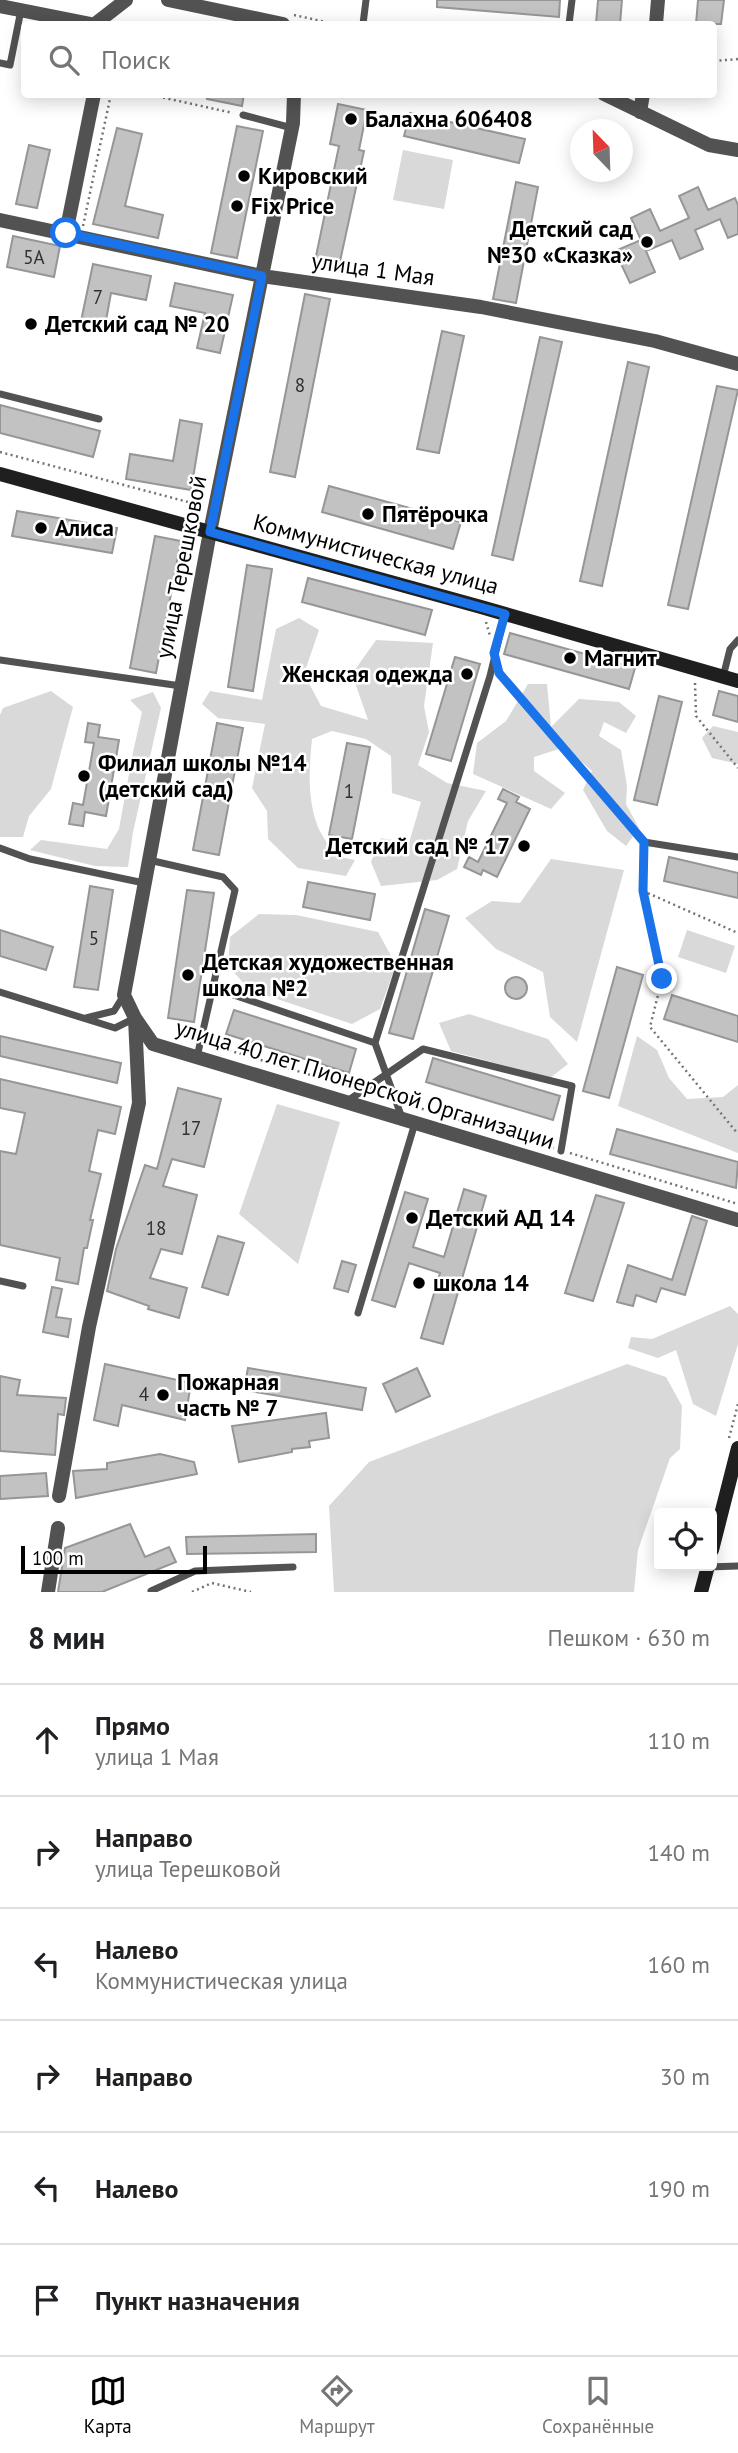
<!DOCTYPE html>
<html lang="ru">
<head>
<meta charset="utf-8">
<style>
  :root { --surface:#fff; --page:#f2f2f2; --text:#202124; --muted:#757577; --line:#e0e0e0; --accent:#000 }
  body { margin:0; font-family:"PT Sans",sans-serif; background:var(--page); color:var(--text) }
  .controls { position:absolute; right:21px; bottom:21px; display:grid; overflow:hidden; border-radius:7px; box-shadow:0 4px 18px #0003 }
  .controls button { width:63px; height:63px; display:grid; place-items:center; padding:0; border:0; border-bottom:2px solid var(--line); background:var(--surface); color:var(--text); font:35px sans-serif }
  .compass { position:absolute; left:570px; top:119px; width:63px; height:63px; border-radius:50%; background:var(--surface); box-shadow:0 4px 18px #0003; rotate:337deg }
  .scale { position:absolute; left:21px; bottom:18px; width:186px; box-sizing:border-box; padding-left:7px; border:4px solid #000; border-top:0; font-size:19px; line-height:24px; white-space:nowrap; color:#000; -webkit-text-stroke:5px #fff; paint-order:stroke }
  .stop { position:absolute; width:21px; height:21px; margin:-16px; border:5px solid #1a73e8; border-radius:50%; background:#fff }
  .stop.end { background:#1a73e8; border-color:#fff; box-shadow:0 2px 7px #0008 }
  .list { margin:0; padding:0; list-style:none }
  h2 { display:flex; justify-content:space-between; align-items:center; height:91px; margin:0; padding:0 28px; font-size:30px }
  h2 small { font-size:23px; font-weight:400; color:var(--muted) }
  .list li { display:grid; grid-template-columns:46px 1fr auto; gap:21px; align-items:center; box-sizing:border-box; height:112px; padding:0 28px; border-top:2px solid var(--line) }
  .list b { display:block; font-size:26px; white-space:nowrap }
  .list p { margin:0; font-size:23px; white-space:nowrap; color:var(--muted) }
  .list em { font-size:23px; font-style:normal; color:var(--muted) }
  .icon { flex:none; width:38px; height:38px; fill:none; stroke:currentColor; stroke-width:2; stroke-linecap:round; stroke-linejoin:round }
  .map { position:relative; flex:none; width:738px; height:1592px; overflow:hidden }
  .search { position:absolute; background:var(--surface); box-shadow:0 4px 18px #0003; left:21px; right:21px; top:21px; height:77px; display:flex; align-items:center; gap:18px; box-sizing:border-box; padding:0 24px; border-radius:7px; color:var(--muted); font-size:26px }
  .sheet { height:763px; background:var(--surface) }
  nav { display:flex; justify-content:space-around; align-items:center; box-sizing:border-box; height:98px; border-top:2px solid var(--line); background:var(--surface); font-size:19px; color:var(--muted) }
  nav a { display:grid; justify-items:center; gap:4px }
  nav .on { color:var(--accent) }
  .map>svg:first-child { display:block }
  .green { fill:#d9d9d9 }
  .building { fill:#c2c2c2; stroke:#969696; stroke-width:2 }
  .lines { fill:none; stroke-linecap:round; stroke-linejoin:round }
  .path { stroke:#747474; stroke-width:2.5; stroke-dasharray:2 3.5; stroke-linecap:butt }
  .lane { stroke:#525252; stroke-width:7 }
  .street { stroke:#525252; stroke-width:14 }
  .secondary { stroke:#1f1f1f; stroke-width:14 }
  .route { stroke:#1a73e8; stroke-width:9 }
  .poi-dot { fill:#000; stroke:#fff; stroke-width:2.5 }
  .labels { text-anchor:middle; stroke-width:5; stroke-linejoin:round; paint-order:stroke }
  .number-label { font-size:19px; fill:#303030 }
  .poi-label { font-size:23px; font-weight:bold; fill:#000; stroke:#fff; text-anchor:start }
  .street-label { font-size:23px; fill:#000; stroke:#fff }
</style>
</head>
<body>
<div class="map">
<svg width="738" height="1592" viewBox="0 0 738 1592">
  <rect width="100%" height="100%" fill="#fff"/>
  <!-- green -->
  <path class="green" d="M403,150L453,160L444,209L393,200Z
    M299,618L319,630L304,674L321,706L368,720L352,674L376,640L433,643L424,706L429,732L418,765L447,783L486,791L468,821L457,869L437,880L381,886L371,862L381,838L409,843L421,802L392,793L391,756L366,739L332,731L312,739C309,768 307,799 318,827C322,837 330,846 335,856L355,860L346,876L298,868L268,839L267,811L252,788L265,724L218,718L202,704L210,691L262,700L276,629Z
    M528,684H547L551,727L579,699L619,702L636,716L626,733L604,722L599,736L621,750L627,786L626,804L639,828L626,846L607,831L583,790L592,771L565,747L534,757V771L565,793L551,809L473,774L477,743L506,721Z
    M51,691L73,707L51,789L29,816L23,837H0V715L3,708Z
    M153,692L161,708L133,832L128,867L95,866L30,850L41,840L107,849L119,829L133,752L142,712L130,700Z
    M713,726L738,732V764L712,758L702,738Z
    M551,859L624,870L577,1042L550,1017L543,972L496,949L465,918L492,901L520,903Z
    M259,914L296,915L378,932L396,965L380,1009L352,1024L250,990L228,966L230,937Z
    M687,930L735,946L726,973L678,957Z
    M469,1014L548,1039L568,1064L550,1078L451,1051L439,1023Z
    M637,1036L657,1050L669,1078L687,1099L723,1097L738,1085V1153L618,1106Z
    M277,1104L340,1122L298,1264L239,1214Z
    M730,1306L738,1314V1344L716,1416L693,1404L676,1350L658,1358L628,1348L631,1337L652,1339Z
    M627,1364L666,1377L682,1406L680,1449L670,1458L638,1550L634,1592H334L329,1506L369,1462Z"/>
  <!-- building -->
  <path class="building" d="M437,0H560L559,17L437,7Z
    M598,0H622L620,24H596Z
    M698,0H724L721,24H696Z
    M208,94H244L242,106L207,99Z
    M338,104L367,110L359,150L364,151L339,266L315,261L339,146L330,144Z
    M410,113L525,139L519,163L404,136Z
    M237,126L263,131L237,258L211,253Z
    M117,128L142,134L125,206L163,215L158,238L93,224Z
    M29,145L50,150L37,208L16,204Z
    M516,182L538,187L516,303L493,299Z
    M698,187L708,210L735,198L738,205V234L728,238L720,219L695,230L703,249L680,259L672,240L646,251L655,272L630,283L615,251L641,240L631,218L650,209L660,231L689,218L679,196Z
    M13,236L60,246L54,277L7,267Z
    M93,264L151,276L146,300L111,293L105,326L81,321Z
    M175,283L233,295L220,353L197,348L205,313L170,306Z
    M305,294L330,299L295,477L270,472Z
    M442,331L464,336L439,453L417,449Z
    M540,337L562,342L513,560L492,555Z
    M628,362L649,367L602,586L580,581Z
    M717,386L738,390L688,609L668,605Z
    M0,405L100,431L93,457L0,433Z
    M180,420L202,424L191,490L126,479L130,454L173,461Z
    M329,486L461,522L453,549L322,512Z
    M17,511L117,528L112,553L12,536Z
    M155,536L181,541L156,673L130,668Z
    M247,565L272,569L253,691L228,687Z
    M308,578L432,610L425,635L302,602Z
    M510,633L635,668L629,689L504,654Z
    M455,657L480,664L451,761L426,754Z
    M719,691L738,696V722L713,715Z
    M659,696L682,702L657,805L634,800Z
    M88,723L100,725L98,737L119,740L106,816L85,812L83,826L69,824L73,803L83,805L94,743L85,742Z
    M217,723L243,728L219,855L193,850Z
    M347,743L370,747L352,839L329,835Z
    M503,789L519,797L516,802L530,809L497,877L483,870L481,875L464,867L469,857L478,862L507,803L498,799Z
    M669,857L738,873V898L664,881Z
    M308,882L375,894L370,920L303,907Z
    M90,886L113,890L98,990L74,987Z
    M187,890L214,893L194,1022L168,1018Z
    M425,909L449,916L413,1039L389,1033Z
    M0,930L53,947L46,970L0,956Z
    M617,967L643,975L609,1098L583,1091Z
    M505 988a11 11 0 1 1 22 0a11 11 0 1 1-22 0Z
    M672,995L738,1016V1042L664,1019Z
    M234,1010L356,1049L349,1073L226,1034Z
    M0,1036L121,1063L117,1083L0,1056Z
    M433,1058L560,1096L553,1120L426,1082Z
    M0,1079L121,1107L115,1134L98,1130L89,1171L101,1174L90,1220H93L87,1248H84L78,1284L56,1280L60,1258L0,1245V1151L16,1154L25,1113L0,1108Z
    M178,1088L221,1099L204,1167L172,1159L163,1186L197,1195L182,1254L161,1249L150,1278L187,1288L179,1318L148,1309L149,1306L107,1291L116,1249L145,1165L157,1169Z
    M617,1129L738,1162L736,1188L610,1154Z
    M464,1189L486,1196L443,1344L421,1338L440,1273L409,1263L395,1307L372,1300L405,1192L428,1199L413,1247L444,1257Z
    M596,1195L624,1203L593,1301L565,1293Z
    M692,1216L707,1221L685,1295L661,1288L656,1302L636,1295L633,1306L617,1302L628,1265L672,1280Z
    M218,1236L244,1243L228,1295L202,1287Z
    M342,1261L356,1265L348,1292L334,1288Z
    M52,1287L62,1289L56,1317L71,1319L68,1337L43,1332Z
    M105,1364L191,1383L185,1420L122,1405L118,1426L94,1420Z
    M248,1368L366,1388L362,1410L244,1390Z
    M417,1368L430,1396L396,1412L383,1384Z
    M0,1376L20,1380L17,1395L66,1398L64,1415L58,1414L55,1455L0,1451Z
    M326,1413L329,1438L309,1441L310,1447L292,1449V1452L239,1462L232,1426Z
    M160,1454L194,1462L197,1474L76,1498L73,1471L107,1469V1463Z
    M46,1473L48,1496L0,1499V1476Z
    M130,1524L145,1557L169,1547L176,1562L102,1592H58L65,1548Z
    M316,1534V1552L187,1554L186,1537Z"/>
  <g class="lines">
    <!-- path -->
    <path class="path" d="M294,15L335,24
      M370,23L379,24
      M714,61L738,59
      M147,94L233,113
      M83,226L111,94
      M0,452L203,506
      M486,622L490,636
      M499,673L638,835
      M695,683L696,716L738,768
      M644,850L643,891L662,979L650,1027L738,1134
      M643,891L738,933
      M208,1044L350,1087
      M406,1104L554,1148
      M570,1153L738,1204
      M729,1438L738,1404
      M192,1592L212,1583L251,1592"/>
    <!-- lane -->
    <path class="lane" d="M363,24L366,0
      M569,24L572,0
      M0,63L10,65L21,10
      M243,115L292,128
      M0,394L99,419
      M0,660L181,686
      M723,677L730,649L738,640
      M644,842L738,857
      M0,848L30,859L144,883
      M149,860L223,877L235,890L197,1057
      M213,988L375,1043L402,1118
      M0,992L115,1028L135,1018
      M86,1018L114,1011L124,995
      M375,1043L490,676L505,614
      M346,1102L423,1049L572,1086L561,1151
      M0,1281L23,1286
      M358,1313L415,1123
      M708,1567L738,1566
      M151,1591L195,1571L293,1567"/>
    <!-- street -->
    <path class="street" d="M168,0L283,24
      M0,6L91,24
      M95,24L126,0
      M656,24L658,0
      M294,94L293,123L210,532L124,995L135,1018L153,1044L738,1220
      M604,94L709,145L738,150
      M640,112L643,94
      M0,220L262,276L481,307L655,341L738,364
      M66,233L94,94
      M59,1496L89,1327L139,1103L135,1019
      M48,1592L58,1528"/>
    <!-- secondary -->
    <path class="secondary" d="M0,474L481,607L738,681
      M712,1550L738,1448
      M701,1592L708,1566"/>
  </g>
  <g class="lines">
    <!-- route -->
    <path class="route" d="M66,233L262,276L210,532L505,614L494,653L499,673L644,842L643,891L662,979"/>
  </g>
  <!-- markers -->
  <g class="poi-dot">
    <circle cx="351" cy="119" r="7"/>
    <circle cx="244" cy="176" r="7"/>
    <circle cx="237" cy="206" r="7"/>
    <circle cx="647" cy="242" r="7"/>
    <circle cx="31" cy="324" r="7"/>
    <circle cx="368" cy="514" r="7"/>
    <circle cx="41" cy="528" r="7"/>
    <circle cx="570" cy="658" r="7"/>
    <circle cx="467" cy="674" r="7"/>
    <circle cx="84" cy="776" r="7"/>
    <circle cx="524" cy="846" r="7"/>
    <circle cx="188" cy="975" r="7"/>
    <circle cx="412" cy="1218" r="7"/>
    <circle cx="419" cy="1283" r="7"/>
    <circle cx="163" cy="1395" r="7"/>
  </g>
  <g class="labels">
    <!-- number labels -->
    <g class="number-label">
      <text x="34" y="264">5А</text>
      <text x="98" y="304">7</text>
      <text x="300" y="392">8</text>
      <text x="349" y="798">1</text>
      <text x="94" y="945">5</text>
      <text x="191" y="1135">17</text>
      <text x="156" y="1235">18</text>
      <text x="144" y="1401">4</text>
    </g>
    <!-- poi labels -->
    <g class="poi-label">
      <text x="365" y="127">Балахна 606408</text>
      <text x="258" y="184">Кировский</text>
      <text x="251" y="214">Fix Price</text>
      <text x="633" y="237" text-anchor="end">Детский сад<tspan x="633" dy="26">№30 «Сказка»</tspan></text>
      <text x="45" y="332">Детский сад № 20</text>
      <text x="382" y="522">Пятёрочка</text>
      <text x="55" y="536">Алиса</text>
      <text x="584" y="666">Магнит</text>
      <text x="453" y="682" text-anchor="end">Женская одежда</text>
      <text x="98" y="771">Филиал школы №14<tspan x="98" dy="26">(детский сад)</tspan></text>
      <text x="510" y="854" text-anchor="end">Детский сад № 17</text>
      <text x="202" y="970">Детская художественная<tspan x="202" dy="26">школа №2</tspan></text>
      <text x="426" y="1226">Детский АД 14</text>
      <text x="433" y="1291">школа 14</text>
      <text x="177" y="1390">Пожарная<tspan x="177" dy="26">часть № 7</tspan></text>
    </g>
    <!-- street labels -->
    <g class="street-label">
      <text transform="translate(373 269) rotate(8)" y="8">улица 1 Мая</text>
      <text transform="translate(376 554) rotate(15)" y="8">Коммунистическая улица</text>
      <text transform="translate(181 567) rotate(-79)" y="8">улица Терешковой</text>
      <text transform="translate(365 1084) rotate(17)" y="8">улица 40 лет Пионерской Организации</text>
    </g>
  </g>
</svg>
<div class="controls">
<button><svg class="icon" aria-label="locate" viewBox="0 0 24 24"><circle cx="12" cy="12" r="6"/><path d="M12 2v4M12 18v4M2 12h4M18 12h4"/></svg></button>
</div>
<svg class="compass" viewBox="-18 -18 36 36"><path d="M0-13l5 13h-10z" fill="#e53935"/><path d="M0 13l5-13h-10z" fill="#757577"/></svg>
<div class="scale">100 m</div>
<div class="stop" style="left:66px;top:233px"></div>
<div class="stop end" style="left:662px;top:979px"></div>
<div class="search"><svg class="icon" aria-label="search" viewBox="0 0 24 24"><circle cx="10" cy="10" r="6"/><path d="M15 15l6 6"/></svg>Поиск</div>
</div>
<section class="sheet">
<h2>8 мин<small>Пешком · 630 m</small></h2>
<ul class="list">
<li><svg class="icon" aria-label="ahead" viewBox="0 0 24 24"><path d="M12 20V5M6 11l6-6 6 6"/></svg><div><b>Прямо</b><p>улица 1 Мая</p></div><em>110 m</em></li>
<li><svg class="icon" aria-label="right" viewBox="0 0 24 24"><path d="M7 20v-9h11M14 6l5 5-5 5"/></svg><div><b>Направо</b><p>улица Терешковой</p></div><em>140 m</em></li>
<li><svg class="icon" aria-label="left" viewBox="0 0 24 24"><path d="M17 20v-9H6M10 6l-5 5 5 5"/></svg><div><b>Налево</b><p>Коммунистическая улица</p></div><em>160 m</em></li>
<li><svg class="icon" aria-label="right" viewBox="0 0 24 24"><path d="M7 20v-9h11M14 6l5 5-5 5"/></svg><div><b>Направо</b></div><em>30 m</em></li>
<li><svg class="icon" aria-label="left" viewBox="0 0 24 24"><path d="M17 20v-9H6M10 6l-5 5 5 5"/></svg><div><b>Налево</b></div><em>190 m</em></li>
<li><svg class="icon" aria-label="arrive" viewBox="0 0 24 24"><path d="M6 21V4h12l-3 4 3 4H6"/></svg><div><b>Пункт назначения</b></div></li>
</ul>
</section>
<nav>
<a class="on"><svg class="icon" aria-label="map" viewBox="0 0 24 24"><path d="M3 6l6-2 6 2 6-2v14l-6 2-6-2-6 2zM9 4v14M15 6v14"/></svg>Карта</a>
<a><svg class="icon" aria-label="directions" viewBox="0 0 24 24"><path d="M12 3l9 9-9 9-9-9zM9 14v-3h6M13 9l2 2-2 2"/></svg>Маршрут</a>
<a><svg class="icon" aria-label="saved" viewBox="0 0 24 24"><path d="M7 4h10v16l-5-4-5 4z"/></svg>Сохранённые</a>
</nav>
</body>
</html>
